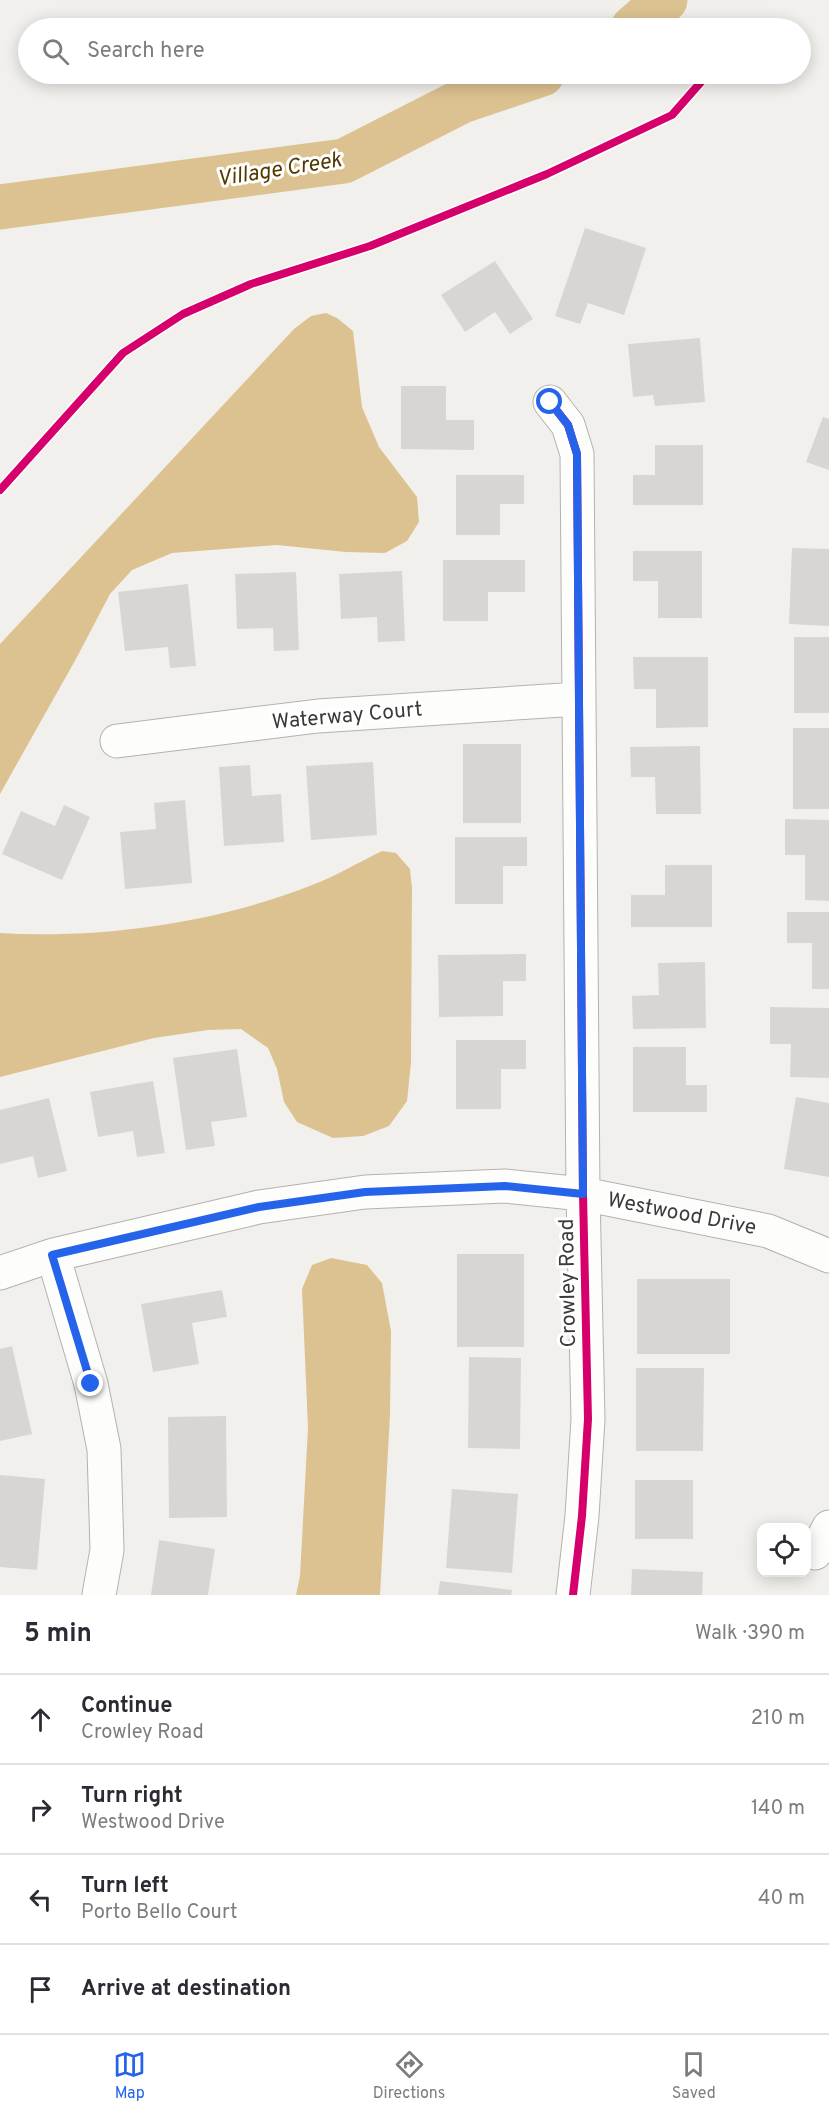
<!DOCTYPE html>
<html lang="en">
<head>
<meta charset="utf-8">
<style>
  :root { --surface:#fff; --page:#f2f2f3; --text:#2b2b33; --muted:#7c7c81; --line:#e1e1e2; --accent:#2563eb }
  body { margin:0; font-family:Overpass,sans-serif; background:var(--page); color:var(--text) }
  .controls { position:absolute; right:18px; bottom:18px; display:grid; overflow:hidden; border-radius:12px; box-shadow:0 3px 15px #0003 }
  .controls button { width:54px; height:54px; display:grid; place-items:center; padding:0; border:0; border-bottom:2px solid var(--line); background:var(--surface); color:var(--text); font:30px sans-serif }
  .stop { position:absolute; width:18px; height:18px; margin:-14px; border:4px solid #2563eb; border-radius:50%; background:#fff }
  .stop.end { background:#2563eb; border-color:#fff; box-shadow:0 2px 6px #0008 }
  .list { margin:0; padding:0; list-style:none }
  h2 { display:flex; justify-content:space-between; align-items:center; height:78px; margin:0; padding:0 24px; font-size:26px }
  h2 small { font-size:20px; font-weight:400; color:var(--muted) }
  .list li { display:grid; grid-template-columns:39px 1fr auto; gap:18px; align-items:center; box-sizing:border-box; height:90px; padding:0 24px; border-top:2px solid var(--line) }
  .list b { display:block; font-size:22px; white-space:nowrap }
  .list p { margin:0; font-size:20px; white-space:nowrap; color:var(--muted) }
  .list em { font-size:20px; font-style:normal; color:var(--muted) }
  .icon { flex:none; width:33px; height:33px; fill:none; stroke:currentColor; stroke-width:2; stroke-linecap:round; stroke-linejoin:round }
  .map { position:relative; flex:none; width:829px; height:1595px; overflow:hidden }
  .search { position:absolute; background:var(--surface); box-shadow:0 3px 15px #0003; left:18px; right:18px; top:18px; height:66px; display:flex; align-items:center; gap:15px; box-sizing:border-box; padding:0 21px; border-radius:33px; color:var(--muted); font-size:22px }
  .sheet { height:438px; background:var(--surface) }
  nav { display:flex; justify-content:space-around; align-items:center; box-sizing:border-box; height:84px; border-top:2px solid var(--line); background:var(--surface); font-size:16px; color:var(--muted) }
  nav a { display:grid; justify-items:center; gap:3px }
  nav .on { color:var(--accent) }
  .map>svg:first-child { display:block }
  .water { fill:#ddc291 }
  .lines { fill:none; stroke-linecap:round; stroke-linejoin:round }
  .river { stroke:#ddc291; stroke-width:45 }
  .building { fill:#d7d6d4 }
  .minor-casing { stroke:#b3b2af; stroke-width:35 }
  .minor { stroke:#fdfdfc; stroke-width:33 }
  .cycleway-casing { stroke:#fff; stroke-width:11 }
  .cycleway { stroke:#d6006c; stroke-width:8 }
  .route { stroke:#2563eb; stroke-width:8 }
  .labels { text-anchor:middle; stroke-width:6; stroke-linejoin:round; paint-order:stroke }
  .street-label { font-size:21px; fill:#3b3a38; stroke:#fff }
  .water-label { font-size:22px; font-style:italic; fill:#533900; stroke:#fff }
</style>
</head>
<body>
<div class="map">
<svg width="829" height="1595" viewBox="0 0 829 1595">
  <rect width="100%" height="100%" fill="#f2f0ed"/>
  <!-- water -->
  <path class="water" d="M326,313L337,318L353,331L362,407L379,447L417,497L419,522L407,541L385,553L346,552L277,545L172,553L132,570L110,594L77,657L0,794V644L294,329L311,316Z
    M382,851L396,853L410,869L412,888L411,1063L407,1101L389,1126L363,1136L333,1138L297,1122L284,1102L277,1069L268,1048L241,1029L208,1030L154,1038L0,1077V933C102,939 216,923 312,885C336,876 359,862 382,851Z
    M331,1258L367,1265L382,1283L391,1331L390,1415L380,1595H296L300,1576L308,1428L302,1289L312,1265Z"/>
  <g class="lines">
    <!-- river -->
    <path class="river" d="M633,28L665,0
      M0,207L344,161L462,101L542,74"/>
  </g>
  <!-- building -->
  <path class="building" d="M585,228L646,248L624,315L588,303L580,324L555,316Z
    M495,261L533,319L510,334L495,312L465,332L441,295Z
    M700,338L705,402L655,406L653,395L633,397L628,344Z
    M401,386H446V420H474V450L401,449Z
    M823,417L829,419V470L806,462Z
    M655,445H703V505H633V475H655Z
    M456,475H524V504H500V535H456Z
    M792,548L829,549V626L789,624Z
    M633,551H702V618H658V581H633Z
    M443,560H525V592H488V621H443Z
    M402,571L405,641L378,642L377,617L341,619L339,574Z
    M296,572L299,650L274,651L273,628L237,629L235,574Z
    M188,584L196,666L170,668L168,647L125,651L118,592Z
    M794,637H829V713H794Z
    M633,657H708V727L656,728V689H634Z
    M793,728H829V809H793Z
    M463,744H521V823H463Z
    M700,746L701,814H656L655,777H631L630,747Z
    M373,762L377,835L311,840L306,766Z
    M250,765L252,796L281,794L284,842L224,846L219,767Z
    M185,800L192,883L125,889L120,832L156,829L154,803Z
    M64,805L90,817L62,880L2,854L21,811L55,826Z
    M785,819L829,820V901L805,900V855H785Z
    M455,837H527V866H503V904H455Z
    M665,865H712V927H631V895H665Z
    M787,912H829V989H812V943H787Z
    M526,954V981H503V1016L439,1017L438,955Z
    M705,962L706,1028L633,1029L632,996L659,995L658,963Z
    M770,1007L829,1008V1078L790,1077L791,1044H770Z
    M456,1040H526V1069H501V1109H456Z
    M633,1047H686V1085H707V1112H633Z
    M237,1049L247,1117L211,1122L215,1146L186,1150L173,1058Z
    M153,1081L165,1153L137,1157L133,1131L98,1137L90,1092Z
    M796,1097L829,1103V1177L784,1169Z
    M49,1098L67,1171L38,1178L33,1156L0,1164V1110Z
    M457,1254H524V1347H457Z
    M637,1279H730V1354H637Z
    M222,1290L227,1317L192,1323L199,1364L153,1372L141,1304Z
    M12,1346L32,1434L0,1441V1349Z
    M469,1357L521,1358L520,1449L468,1448Z
    M636,1368H704L703,1451H636Z
    M226,1416L227,1517L169,1518L168,1417Z
    M0,1475L45,1479L37,1570L0,1567Z
    M635,1480H693V1539H635Z
    M452,1489L518,1494L512,1573L446,1568Z
    M159,1540L215,1549L208,1595H151Z
    M632,1569L703,1572L702,1595H631Z
    M440,1581L512,1590L511,1595H438Z"/>
  <g class="lines">
    <defs>
      <path id="minor" d="M550,402L568,425L577,454L583,1194L588,1419L582,1516L573,1595
        M117,741L318,716L578,699
        M53,1255L91,1384L104,1449L107,1550L99,1595
        M0,1273L53,1255L259,1207L365,1192L505,1186L583,1194L768,1231L829,1256
        M815,1553L829,1527"/>
    </defs>
    <!-- minor casing -->
    <use href="#minor" class="minor-casing"/>
    <!-- minor -->
    <use href="#minor" class="minor"/>
    <defs>
      <path id="cycleway" d="M550,402L568,425L577,454L583,1194L588,1419L582,1516L573,1595
        M0,490L123,353L183,314L251,284L370,246L547,174L672,115L708,74"/>
    </defs>
    <!-- cycleway casing -->
    <use href="#cycleway" class="cycleway-casing"/>
    <!-- cycleway -->
    <use href="#cycleway" class="cycleway"/>
  </g>
  <g class="lines">
    <!-- route -->
    <path class="route" d="M91,1384L52,1255L259,1207L365,1192L505,1186L583,1194L577,454L568,425L550,402"/>
  </g>
  <g class="labels">
    <!-- street labels -->
    <g class="street-label">
      <text transform="translate(347 715) rotate(-5)" y="7">Waterway Court</text>
      <text transform="translate(682 1213) rotate(11)" y="7">Westwood Drive</text>
      <text transform="translate(567 1283) rotate(-91)" y="7">Crowley Road</text>
    </g>
    <!-- water labels -->
    <g class="water-label">
      <text transform="translate(279 168) rotate(-9)" y="8">Village Creek</text>
    </g>
  </g>
</svg>
<div class="controls">
<button><svg class="icon" aria-label="locate" viewBox="0 0 24 24"><circle cx="12" cy="12" r="6"/><path d="M12 2v4M12 18v4M2 12h4M18 12h4"/></svg></button>
</div>
<div class="stop" style="left:550px;top:402px"></div>
<div class="stop end" style="left:91px;top:1384px"></div>
<div class="search"><svg class="icon" aria-label="search" viewBox="0 0 24 24"><circle cx="10" cy="10" r="6"/><path d="M15 15l6 6"/></svg>Search here</div>
</div>
<section class="sheet">
<h2>5 min<small>Walk · 390 m</small></h2>
<ul class="list">
<li><svg class="icon" aria-label="ahead" viewBox="0 0 24 24"><path d="M12 20V5M6 11l6-6 6 6"/></svg><div><b>Continue</b><p>Crowley Road</p></div><em>210 m</em></li>
<li><svg class="icon" aria-label="right" viewBox="0 0 24 24"><path d="M7 20v-9h11M14 6l5 5-5 5"/></svg><div><b>Turn right</b><p>Westwood Drive</p></div><em>140 m</em></li>
<li><svg class="icon" aria-label="left" viewBox="0 0 24 24"><path d="M17 20v-9H6M10 6l-5 5 5 5"/></svg><div><b>Turn left</b><p>Porto Bello Court</p></div><em>40 m</em></li>
<li><svg class="icon" aria-label="arrive" viewBox="0 0 24 24"><path d="M6 21V4h12l-3 4 3 4H6"/></svg><div><b>Arrive at destination</b></div></li>
</ul>
</section>
<nav>
<a class="on"><svg class="icon" aria-label="map" viewBox="0 0 24 24"><path d="M3 6l6-2 6 2 6-2v14l-6 2-6-2-6 2zM9 4v14M15 6v14"/></svg>Map</a>
<a><svg class="icon" aria-label="directions" viewBox="0 0 24 24"><path d="M12 3l9 9-9 9-9-9zM9 14v-3h6M13 9l2 2-2 2"/></svg>Directions</a>
<a><svg class="icon" aria-label="saved" viewBox="0 0 24 24"><path d="M7 4h10v16l-5-4-5 4z"/></svg>Saved</a>
</nav>
</body>
</html>
